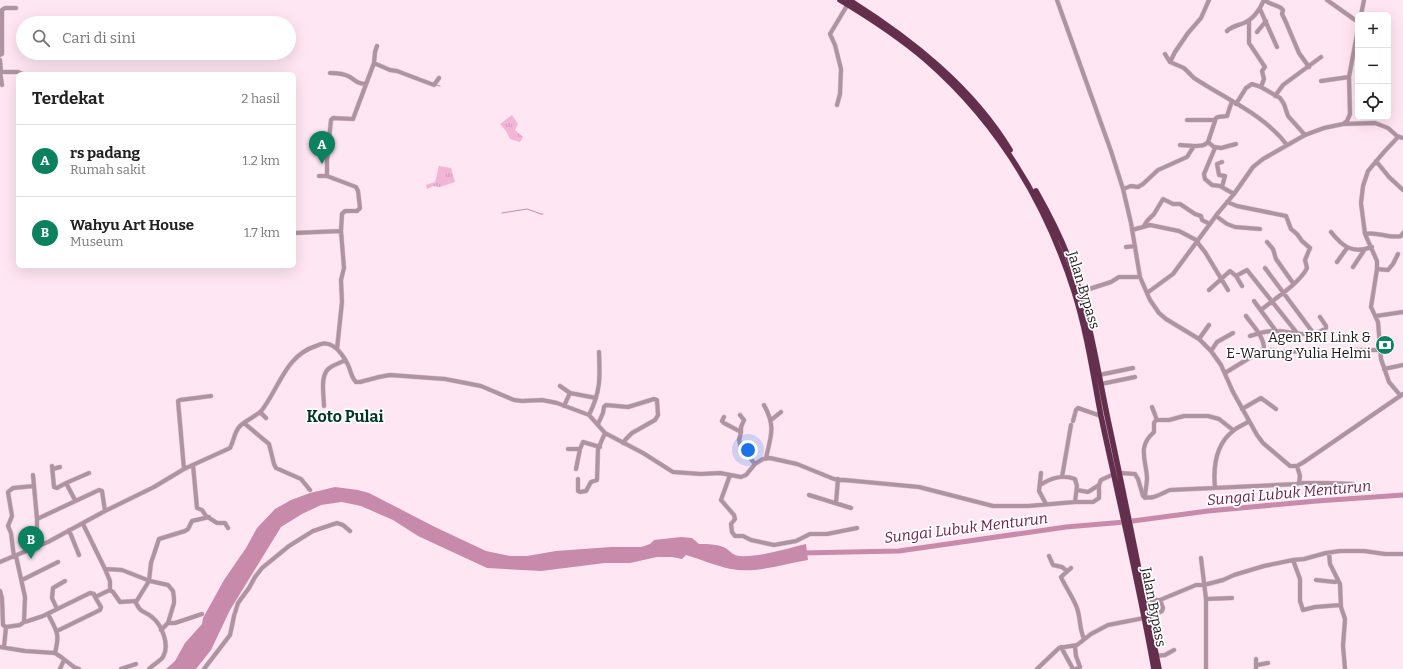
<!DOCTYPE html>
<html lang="id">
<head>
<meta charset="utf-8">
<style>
  :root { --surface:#fff; --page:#f6f6f6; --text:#222; --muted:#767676; --line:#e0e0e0; --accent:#0c815f }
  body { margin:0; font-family:Bitter,serif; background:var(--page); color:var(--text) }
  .controls { position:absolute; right:12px; top:12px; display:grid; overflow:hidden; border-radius:6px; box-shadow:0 4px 16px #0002 }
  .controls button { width:36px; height:36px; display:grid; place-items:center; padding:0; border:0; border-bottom:1px solid var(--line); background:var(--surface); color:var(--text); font:20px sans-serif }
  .you { position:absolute; left:748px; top:450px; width:14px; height:14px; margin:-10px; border:3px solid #fff; border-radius:50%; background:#1a73e8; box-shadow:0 0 0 6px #1a73e833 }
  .badge { display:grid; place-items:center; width:26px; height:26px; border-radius:50%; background:var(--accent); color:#fff; font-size:13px; font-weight:700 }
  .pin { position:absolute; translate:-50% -33px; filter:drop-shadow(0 1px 2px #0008) }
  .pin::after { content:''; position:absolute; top:21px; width:14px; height:12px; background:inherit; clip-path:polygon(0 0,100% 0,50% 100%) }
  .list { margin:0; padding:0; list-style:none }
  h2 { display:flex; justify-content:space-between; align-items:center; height:52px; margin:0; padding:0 16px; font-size:17px }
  h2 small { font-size:13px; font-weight:400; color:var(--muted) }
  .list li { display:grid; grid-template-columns:26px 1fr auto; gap:12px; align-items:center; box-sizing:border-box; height:72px; padding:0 16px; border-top:1px solid var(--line) }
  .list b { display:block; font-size:15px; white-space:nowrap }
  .list p { margin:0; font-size:13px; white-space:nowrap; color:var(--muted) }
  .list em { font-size:13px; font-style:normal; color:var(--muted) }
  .icon { flex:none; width:22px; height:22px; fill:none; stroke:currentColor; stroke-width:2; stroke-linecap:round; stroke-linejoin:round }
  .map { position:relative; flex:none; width:1403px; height:669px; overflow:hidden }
  .search { position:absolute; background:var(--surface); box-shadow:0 4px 16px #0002; left:16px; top:16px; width:280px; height:44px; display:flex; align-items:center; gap:10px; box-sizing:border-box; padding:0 14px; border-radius:22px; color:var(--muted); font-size:15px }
  .panel { position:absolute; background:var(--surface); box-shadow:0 4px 16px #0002; left:16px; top:72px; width:280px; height:196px; border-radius:6px }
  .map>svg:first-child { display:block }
  .grass { fill:url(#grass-tufts) }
  .water { fill:#c88aab }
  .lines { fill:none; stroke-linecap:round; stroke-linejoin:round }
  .stream { stroke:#c88aab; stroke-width:1 }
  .river { stroke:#c88aab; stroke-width:5 }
  .minor-casing { stroke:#dbc5d0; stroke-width:5 }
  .highway-casing { stroke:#dbc5d0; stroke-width:6 }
  .minor { stroke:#b093a2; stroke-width:4 }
  .highway { stroke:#642e4d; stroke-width:5.5 }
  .labels { text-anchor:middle; stroke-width:3.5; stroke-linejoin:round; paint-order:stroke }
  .street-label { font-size:14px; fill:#20181c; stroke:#fff }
  .poi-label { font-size:14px; fill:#20181c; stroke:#fff; text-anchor:end }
  .water-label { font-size:15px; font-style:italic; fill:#6a214e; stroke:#fff }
  .quarter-label { font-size:16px; font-weight:bold; fill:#003525; stroke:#fff }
</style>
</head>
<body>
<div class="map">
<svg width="1403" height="669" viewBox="0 0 1403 669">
  <defs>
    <pattern id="grass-tufts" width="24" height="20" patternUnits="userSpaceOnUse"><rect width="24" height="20" fill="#f3b5d5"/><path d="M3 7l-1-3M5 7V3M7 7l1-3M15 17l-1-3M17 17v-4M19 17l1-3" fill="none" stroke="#d09bb6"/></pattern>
  </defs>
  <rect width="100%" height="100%" fill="#ffe6f2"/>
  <!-- grass -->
  <path class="grass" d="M512,115L518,124L515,130L523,137L520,142L510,139L506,131L500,124Z
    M439,166L451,168L455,182L440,187L433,186L427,189L426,185L435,182Z"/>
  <!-- water -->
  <path class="water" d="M335,487L358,490L369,493L435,527L486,551L510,556H527L556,551L611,547H641L650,544L654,540L681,537L692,538L699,544C708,544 719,544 727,549C731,552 734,556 740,556C756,558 789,548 806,544L808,560C784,564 755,574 731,569C715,566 701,559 686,555L682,559L672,557H657L630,563H605L541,571L487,568L418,536L393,520L361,506L342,502L321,505L302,514L281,527L230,610L211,650L196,669H166L175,661L185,643L202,624L203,618L224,580L246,548L257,528L275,509L291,500L310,493Z"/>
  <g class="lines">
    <!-- stream -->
    <path class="stream" d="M436,85L440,86
      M502,213L527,209L541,214H543"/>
    <!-- river -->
    <path class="river" d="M801,553L899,551L1066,527L1125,522L1208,511L1317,501L1403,495"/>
    <defs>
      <path id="minor" d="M1057,0L1111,151L1123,189L1131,223L1140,277L1150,300L1159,313L1166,319L1199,339L1211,351L1221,365L1233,392L1257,435L1263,443L1290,466H1297L1304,462L1403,394
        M1265,0C1271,6 1278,4 1283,10L1282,14L1285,20L1299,53L1309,67
        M1327,0L1358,22
        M1260,9L1277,47
        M1361,15L1364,0
        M1249,20V43L1265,67L1262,71L1264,79L1261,87
        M1227,31C1232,26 1237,26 1244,23C1254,19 1260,9 1264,0
        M1257,32L1266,21
        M1165,54L1170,62L1184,68L1194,78L1202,83C1232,102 1265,116 1287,145
        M0,55L2,54V10L5,8H16
        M0,60L1,72H18L23,74
        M1170,62L1175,52L1188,33L1201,18L1209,0
        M374,63L390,70L397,71L434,85L439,78
        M0,72L2,85
        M330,73C336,73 345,74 350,77C356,81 358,84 366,84
        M1321,81L1349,77
        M1275,96L1283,85L1321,57
        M1236,104L1246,88L1252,84L1261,87L1280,98L1284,104L1288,116L1305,135
        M837,105L840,94L841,69L835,45L830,34L848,4
        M1187,120H1215
        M1343,124L1347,121L1350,114L1349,77L1358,29
        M1398,137L1384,152L1368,171L1363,186L1361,203L1365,234L1377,261V269L1371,307L1378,322L1381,359L1389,382L1400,395
        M1208,142L1215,148L1204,174L1205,179L1212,185L1220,186L1234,194
        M1180,145L1194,146
        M1215,147L1221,148L1236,144
        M1376,161L1389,177L1403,190
        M1222,162L1217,164L1219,175L1225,176L1222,187
        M319,176H327
        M1123,189L1131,186L1138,187L1143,184L1158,170L1187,157L1194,146C1201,145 1203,147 1208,142L1216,118L1218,117L1227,116L1232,101
        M1227,202L1237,206L1286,216L1291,229L1297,234L1302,241L1310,248L1305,260L1307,268C1300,283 1274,299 1261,310
        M1216,216L1227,224L1235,227L1260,229
        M1144,226L1147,221L1154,214L1163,199L1173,204H1180L1195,214L1201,216L1202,220L1210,224
        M1132,230L1150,225L1179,231L1198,241
        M1331,232C1343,247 1352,254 1372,247
        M294,233L341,231
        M1365,234C1378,231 1388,239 1401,236L1403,233
        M1197,242L1205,252L1228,290
        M1267,242L1273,249L1276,259L1293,283
        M1126,247L1135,246
        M1337,262L1347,248
        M1353,267L1365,249
        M1265,268L1314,334
        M1377,269L1388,270L1393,264L1398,254
        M1236,276L1242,286
        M1209,290L1230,271L1236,276L1247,270L1297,333
        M1080,292L1111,282L1119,277H1140
        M1147,293L1173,274L1218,213L1234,194L1253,167L1263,159L1305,135L1324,128L1343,124L1375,123L1388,128L1397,136L1403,138
        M1254,301L1276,331
        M1376,316L1403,312
        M1250,336C1259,333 1269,330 1278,331C1295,332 1311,339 1326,328V326L1320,317
        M1199,339L1209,325
        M337,349L342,302L341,280L344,268L341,231L342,214L345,211H357L360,208L358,191L356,187L327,176V160L331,120L333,118L353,119L374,63L375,52L377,46
        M1355,350H1381
        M1211,351L1217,342L1233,333
        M1263,351L1272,350L1280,352L1289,351L1315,353
        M1384,369L1403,365
        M1225,373L1264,349C1264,336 1253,326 1246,316
        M1099,375L1133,368
        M1101,384L1135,377
        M560,386L570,393
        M764,405C776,427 771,435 766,458
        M324,406C324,395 319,373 331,367C335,364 341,363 345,360
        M564,406L570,393L596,398
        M1152,407L1157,420
        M1242,409L1261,398L1276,409
        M260,412L266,418
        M589,415C601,391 600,377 599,352
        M740,415L744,420L741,427V432
        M724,417L722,421L724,423L741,432L739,440L741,447L755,464
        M771,420L781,412
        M1073,421L1076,410L1078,408L1101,416
        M244,423L269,444L274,464L276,468L301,479L310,490
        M598,424L603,413L604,407L606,405L628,407L654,399L657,400L658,415L655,420L632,433L626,439L623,443
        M568,449H580
        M193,465L197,508L202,510L206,516L217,523H225L228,528
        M52,466L54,487L57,488L66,483
        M53,469L60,467
        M184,469L178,401L180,400L211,396
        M576,469L580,449L583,442L600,447
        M1041,473L1039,491L1046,504
        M1120,473L1135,474L1138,479L1143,496C1152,501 1162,493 1170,490L1297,484L1299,483L1300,476L1297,466
        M33,475L37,519V546
        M730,475L721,500L734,515L735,519L731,524L732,532L735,536H743L751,540L774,545L796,541L810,534H827L857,528
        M1062,477L1071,425
        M578,479V491L580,492L586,491L591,482L597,480L598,449L605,433
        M1299,483H1327L1353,484
        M1040,485C1051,478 1062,474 1075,479L1077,486L1075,502
        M1215,488C1213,467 1215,445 1233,431C1237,427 1244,425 1249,421
        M1077,490L1088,492L1099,485
        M809,495L851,508
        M1145,498C1145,491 1147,485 1147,478C1146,459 1137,447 1154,432V423L1156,420H1169L1184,416H1208L1219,419L1233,430
        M75,500L66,483L89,473
        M836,503L838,479
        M37,519L99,490L102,491L105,511
        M83,524L105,569L122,570L150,581L168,585L173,591L174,598V603L168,623L161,630
        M69,530L79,555
        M1329,553L1330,564L1340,584L1341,607L1345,619L1343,646L1345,669
        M16,556L25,597L24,622
        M1049,556L1053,565L1062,567L1067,571
        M14,557L11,533L8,526L12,516L8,492L13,488L34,486
        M1201,558L1206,599V669
        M1293,560L1300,579V601L1303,610L1315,607L1341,605
        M0,562L48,542L105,511L154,487L184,469L230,448C234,441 234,432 240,426C246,420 257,416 262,410C279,388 286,355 316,346C321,344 325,342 331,345C338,348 345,358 348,365C351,371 351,377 356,382H360L379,377L390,375L445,379L481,386L514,400L522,401L542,400L557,403L589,415L605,433L643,453L673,472L701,474L720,473L741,477L746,475L755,464L763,459L770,458L797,464L834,479L919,487L993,506H1028L1075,502H1093L1099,498V485L1101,480L1114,474
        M1071,568L1061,577C1066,588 1073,597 1077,608C1081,620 1079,628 1084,639
        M105,569L110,581V590L113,592L120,602L135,601C142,615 142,609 152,617C162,625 170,645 163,657C160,661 153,665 149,669
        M22,580L58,562
        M1316,580L1335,582L1338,580
        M0,591L2,598L3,625L6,627L20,625L24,622L28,621L43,616L90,593L94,594L95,597
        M1206,599L1232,598
        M1145,600H1160L1196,585H1204L1223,580L1234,575L1264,566L1293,560L1304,559L1326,553L1340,551H1364L1385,554H1403
        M136,602L149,581L151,563L159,539L185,531L188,529L192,521L209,517
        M57,609L52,598L53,588L65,581
        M48,614C57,632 60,633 55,653
        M1149,618L1162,611L1163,608L1160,600
        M168,623H175L202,614
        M57,631L100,610L101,607L95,597L110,590
        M0,647L25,651L55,653L61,657L74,667L79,669
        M4,647L6,627
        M1061,647L1073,669
        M1075,647L1076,656L1080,667L1076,669
        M1154,656L1165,655L1174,650
        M1256,659V669
        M1257,665L1268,663
        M60,669L64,660
        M121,669L136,664
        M204,669L230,635L234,616L238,603L249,588L255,577L262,568L289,546L313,531L337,523L343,525L350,531
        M1037,669L1059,648L1077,645L1091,634L1108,625L1144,618"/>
      <path id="highway" d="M840,0C870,18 899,37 926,60C998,123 1045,200 1074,291C1087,332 1093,374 1101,416C1119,500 1139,584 1154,669
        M849,0C911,39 972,87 1010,150
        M1036,191C1049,214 1061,237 1070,262C1089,313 1097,367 1108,420C1126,503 1142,586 1159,669"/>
    </defs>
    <!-- minor casing -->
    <use href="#minor" class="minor-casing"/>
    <!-- highway casing -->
    <use href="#highway" class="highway-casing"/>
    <!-- minor -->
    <use href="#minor" class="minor"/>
    <!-- highway -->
    <use href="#highway" class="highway"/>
  </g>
  <!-- icons -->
  <defs>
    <symbol id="bank-disc" viewBox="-11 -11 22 22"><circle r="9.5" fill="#0c815f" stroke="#fff"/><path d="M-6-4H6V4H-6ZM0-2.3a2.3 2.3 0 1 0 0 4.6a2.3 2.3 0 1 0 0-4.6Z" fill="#fff"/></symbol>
  </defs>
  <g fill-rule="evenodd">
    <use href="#bank-disc" x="1374" y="334" width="22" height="22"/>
  </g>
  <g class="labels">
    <!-- street labels -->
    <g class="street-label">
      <text transform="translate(1084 290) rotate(73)" y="5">Jalan Bypass</text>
      <text transform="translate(1154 607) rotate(79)" y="5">Jalan Bypass</text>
    </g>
    <!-- poi labels -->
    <g class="poi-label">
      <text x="1371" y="342">Agen BRI Link &amp;<tspan x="1371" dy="16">E-Warung Yulia Helmi</tspan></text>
    </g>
    <!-- water labels -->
    <g class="water-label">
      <text transform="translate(1289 493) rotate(-5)" y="5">Sungai Lubuk Menturun</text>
      <text transform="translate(966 528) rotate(-7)" y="5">Sungai Lubuk Menturun</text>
    </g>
    <!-- quarter labels -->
    <g class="quarter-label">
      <text x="345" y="422">Koto Pulai</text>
    </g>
  </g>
</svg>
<div class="controls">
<button>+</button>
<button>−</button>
<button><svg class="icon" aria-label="locate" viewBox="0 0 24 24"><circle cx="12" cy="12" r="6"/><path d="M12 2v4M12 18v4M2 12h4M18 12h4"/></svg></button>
</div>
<div class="you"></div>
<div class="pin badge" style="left:322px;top:164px">A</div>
<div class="pin badge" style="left:31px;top:559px">B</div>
<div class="search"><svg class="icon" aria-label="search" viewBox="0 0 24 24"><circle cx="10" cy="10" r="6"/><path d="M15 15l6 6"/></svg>Cari di sini</div>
<section class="panel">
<h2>Terdekat<small>2 hasil</small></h2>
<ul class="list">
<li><span class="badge">A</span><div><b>rs padang</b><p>Rumah sakit</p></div><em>1.2 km</em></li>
<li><span class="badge">B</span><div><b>Wahyu Art House</b><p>Museum</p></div><em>1.7 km</em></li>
</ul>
</section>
</div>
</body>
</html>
